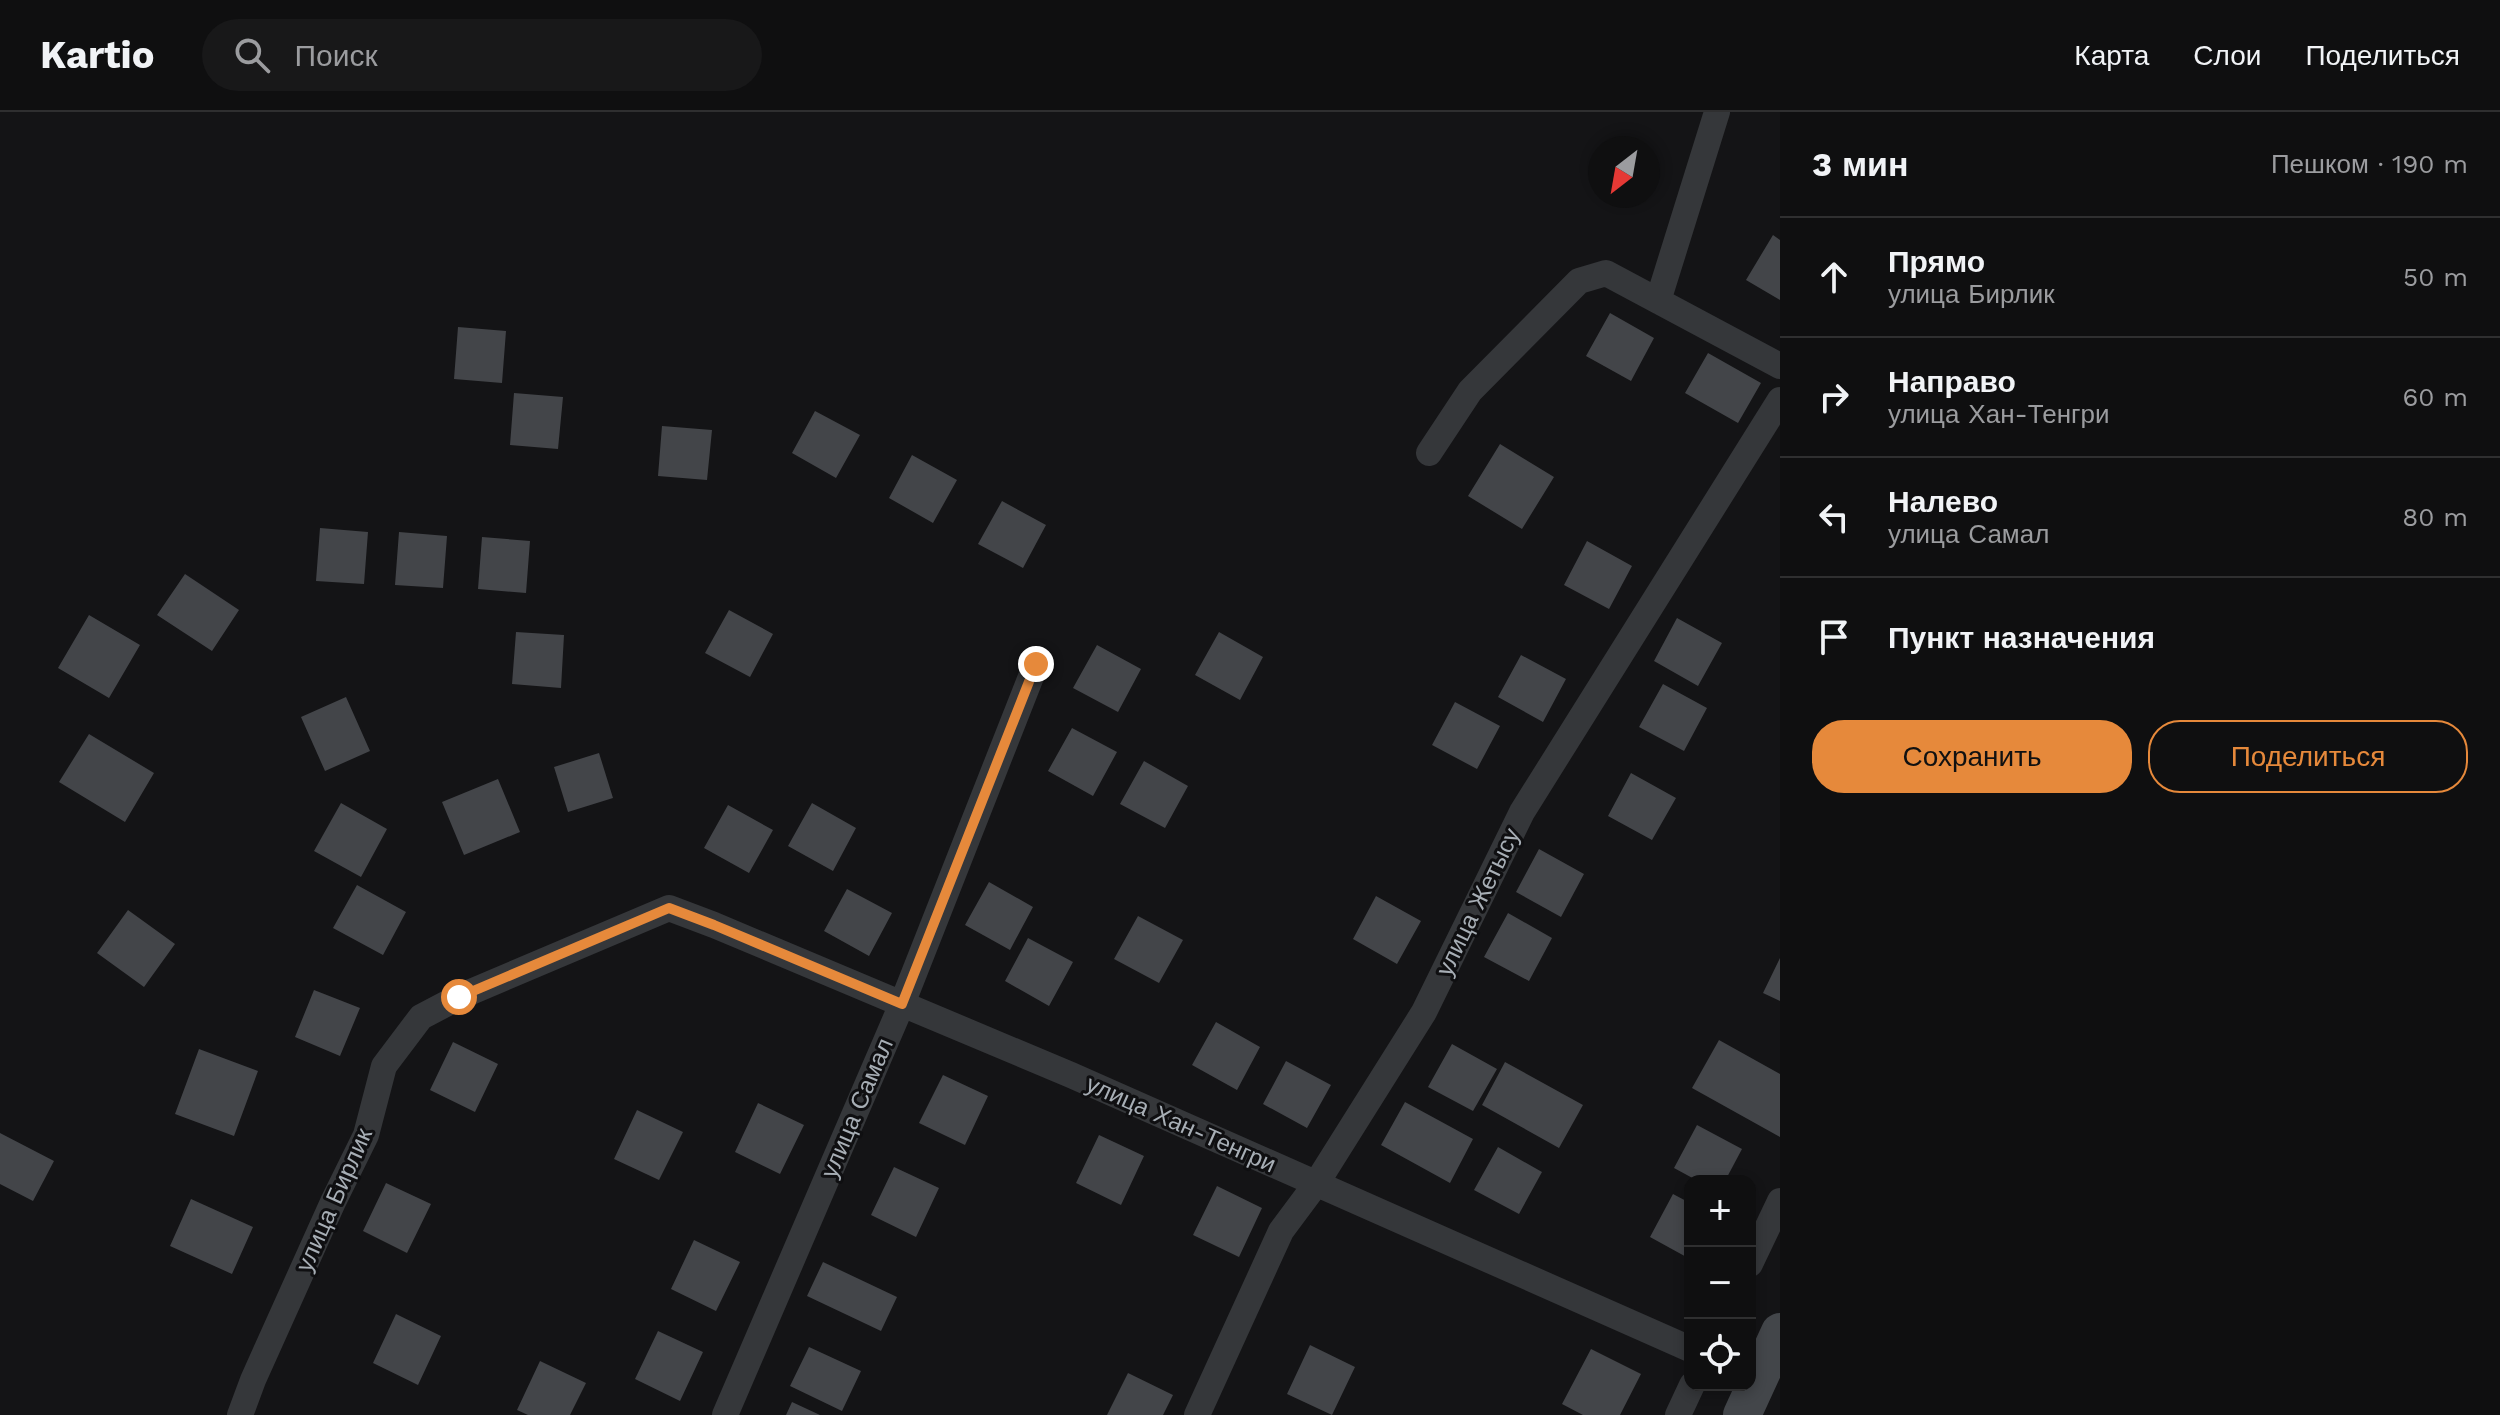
<!DOCTYPE html>
<html lang="ru">
<head>
<meta charset="utf-8">
<style>
  :root { --surface:#0f0f10; --page:#181819; --text:#f1f3f6; --muted:#9b9c9f; --line:#2f2f30; --accent:#e6893b }
  body { margin:0; font-family:"Work Sans",sans-serif; background:var(--page); color:var(--text) }
  .controls { position:absolute; right:24px; bottom:24px; display:grid; overflow:hidden; border-radius:16px; box-shadow:0 4px 12px #0003 }
  .controls button { width:72px; height:72px; display:grid; place-items:center; padding:0; border:0; border-bottom:2px solid var(--line); background:var(--surface); color:var(--text); font:40px sans-serif }
  .compass { position:absolute; left:1588px; top:24px; width:72px; height:72px; border-radius:50%; background:var(--surface); box-shadow:0 4px 12px #0003; rotate:211deg }
  .stop { position:absolute; width:24px; height:24px; margin:-18px; border:6px solid #e6893b; border-radius:50%; background:#fff }
  .stop.end { background:#e6893b; border-color:#fff; box-shadow:0 2px 8px #0008 }
  .list { margin:0; padding:0; list-style:none }
  h2 { display:flex; justify-content:space-between; align-items:center; height:104px; margin:0; padding:0 32px; font-size:34px }
  h2 small { font-size:26px; font-weight:400; color:var(--muted) }
  .list li { display:grid; grid-template-columns:52px 1fr auto; gap:24px; align-items:center; box-sizing:border-box; height:120px; padding:0 32px; border-top:2px solid var(--line) }
  .list b { display:block; font-size:30px; white-space:nowrap }
  .list p { margin:0; font-size:26px; white-space:nowrap; color:var(--muted) }
  .list em { font-size:26px; font-style:normal; color:var(--muted) }
  .actions { display:flex; gap:16px; padding:24px 32px }
  .actions a { flex:1; padding:18px 0; border:2px solid var(--accent); border-radius:32px; text-align:center; font-size:28px; color:var(--accent) }
  .actions .main { background:var(--accent); color:#111 }
  .icon { flex:none; width:44px; height:44px; fill:none; stroke:currentColor; stroke-width:2; stroke-linecap:round; stroke-linejoin:round }
  .map { position:relative; flex:none; width:1780px; height:1303px; overflow:hidden }
  header { display:flex; align-items:center; gap:48px; box-sizing:border-box; height:112px; padding:0 40px; background:var(--surface); border-bottom:2px solid var(--line) }
  header strong { font-size:38px }
  nav { display:flex; gap:44px; margin-inline-start:auto; font-size:28px }
  .search { width:560px; height:72px; background:var(--page); display:flex; align-items:center; gap:20px; box-sizing:border-box; padding:0 28px; border-radius:44px; color:var(--muted); font-size:30px }
  main { display:flex }
  aside { flex:1; background:var(--surface) }
  .map>svg:first-child { display:block }
  .building { fill:#434549 }
  .lines { fill:none; stroke-linecap:round; stroke-linejoin:round }
  .street { stroke:#35373a; stroke-width:26 }
  .secondary { stroke:#43464a; stroke-width:38 }
  .route { stroke:#e6893b; stroke-width:10 }
  .labels { text-anchor:middle; stroke-width:6; stroke-linejoin:round; paint-order:stroke }
  .street-label { font-size:24px; fill:#a7aeb5; stroke:#0f0f11 }
</style>
</head>
<body>
<header>
<strong>Kartio</strong>
<div class="search"><svg class="icon" aria-label="search" viewBox="0 0 24 24"><circle cx="10" cy="10" r="6"/><path d="M15 15l6 6"/></svg>Поиск</div>
<nav><a>Карта</a><a>Слои</a><a>Поделиться</a></nav>
</header>
<main>
<div class="map">
<svg width="1780" height="1303" viewBox="0 0 1780 1303">
  <rect width="100%" height="100%" fill="#141416"/>
  <!-- building -->
  <path class="building" d="M1773,123L1780,128V188L1746,168Z
    M1610,201L1654,226L1631,269L1586,244Z
    M458,215L506,219L502,271L454,267Z
    M1708,241L1761,271L1738,311L1685,281Z
    M514,281L563,285L558,337L510,333Z
    M815,299L860,323L836,366L792,341Z
    M662,314L712,318L707,368L658,364Z
    M1500,332L1554,365L1522,417L1468,384Z
    M912,343L957,368L933,411L889,386Z
    M1002,389L1046,413L1023,456L978,432Z
    M320,416L368,420L364,472L316,469Z
    M399,420L447,424L443,476L395,473Z
    M482,425L530,429L526,481L478,477Z
    M1587,429L1632,454L1609,497L1564,473Z
    M185,462L239,498L212,539L157,503Z
    M729,498L773,522L750,565L705,541Z
    M89,503L140,533L109,586L58,556Z
    M1677,506L1722,531L1698,574L1654,549Z
    M516,520L564,523L561,576L512,572Z
    M1219,520L1263,545L1240,588L1195,563Z
    M1097,533L1141,557L1118,600L1073,576Z
    M1521,543L1566,567L1543,610L1498,585Z
    M1663,572L1707,596L1684,639L1639,615Z
    M346,585L370,639L325,659L301,605Z
    M1455,590L1500,614L1477,657L1432,633Z
    M1072,616L1117,640L1093,684L1048,659Z
    M89,622L154,661L125,710L59,670Z
    M599,641L613,686L568,700L554,655Z
    M1144,649L1188,674L1165,716L1120,692Z
    M1631,661L1676,686L1652,728L1608,704Z
    M498,667L520,720L464,743L442,690Z
    M341,691L387,717L361,765L314,739Z
    M812,691L856,716L833,759L788,734Z
    M728,693L773,718L749,761L704,736Z
    M1539,737L1584,762L1561,805L1516,780Z
    M989,770L1033,795L1010,838L965,813Z
    M357,773L406,800L383,843L333,816Z
    M847,777L892,801L869,844L824,819Z
    M1376,784L1421,809L1397,852L1353,827Z
    M128,798L175,832L144,875L97,841Z
    M1508,801L1552,826L1529,869L1484,845Z
    M1138,804L1183,828L1159,871L1114,847Z
    M1028,826L1073,850L1049,894L1005,869Z
    M1780,846V889L1763,881Z
    M314,878L360,896L340,944L295,925Z
    M1216,910L1260,935L1237,978L1192,953Z
    M1719,928L1780,962V1025L1692,976Z
    M453,930L498,952L475,1000L430,978Z
    M1452,932L1497,957L1473,999L1428,975Z
    M199,937L258,959L234,1024L175,1002Z
    M1286,949L1331,973L1307,1016L1263,992Z
    M1505,950L1583,993L1559,1036L1482,993Z
    M943,963L988,984L965,1033L919,1011Z
    M1405,990L1473,1027L1450,1071L1381,1033Z
    M758,991L804,1013L780,1062L735,1040Z
    M637,998L683,1020L659,1068L614,1047Z
    M1697,1013L1742,1037L1725,1069H1698L1674,1056Z
    M0,1021L54,1049L33,1089L0,1072Z
    M1099,1023L1144,1044L1121,1093L1076,1071Z
    M1498,1035L1542,1060L1519,1102L1474,1078Z
    M894,1055L939,1076L916,1125L871,1103Z
    M386,1071L431,1092L407,1141L363,1119Z
    M1217,1074L1262,1096L1239,1145L1193,1123Z
    M1673,1082L1690,1091V1147L1650,1125Z
    M191,1087L253,1115L232,1162L170,1134Z
    M694,1128L740,1150L716,1199L671,1177Z
    M823,1150L897,1185L881,1219L807,1184Z
    M396,1202L441,1224L418,1273L373,1251Z
    M658,1219L703,1240L680,1289L635,1267Z
    M1310,1233L1355,1255L1332,1303L1287,1282Z
    M809,1235L861,1259L842,1299L790,1274Z
    M1591,1237L1641,1262L1620,1303H1583L1562,1292Z
    M540,1249L586,1271L570,1303H528L517,1298Z
    M1128,1261L1173,1283L1163,1303H1107Z
    M792,1290L820,1303H786Z"/>
  <g class="lines">
    <!-- street -->
    <path class="street" d="M1658,189L1717,0
      M1429,341L1470,279L1579,169L1606,161L1780,254
      M1750,1152L1780,1089
      M240,1303L253,1268L333,1090L366,1023L384,954L421,905L459,885L669,796L714,813L1071,963L1690,1237
      M725,1303L902,892L1036,552
      M1197,1303L1281,1119L1316,1072L1424,900L1522,700L1780,288
      M1678,1303L1692,1273"/>
    <!-- secondary -->
    <path class="secondary" d="M1742,1303L1780,1220"/>
  </g>
  <g class="lines">
    <!-- route -->
    <path class="route" d="M459,885L669,796L714,813L902,892L1036,552"/>
  </g>
  <g class="labels">
    <!-- street labels -->
    <g class="street-label">
      <text transform="translate(1478 790) rotate(-64)" y="8">улица Жетысу</text>
      <text transform="translate(857 996) rotate(-67)" y="8">улица Самал</text>
      <text transform="translate(1181 1012) rotate(24)" y="8">улица Хан-Тенгри</text>
      <text transform="translate(334 1088) rotate(-66)" y="8">улица Бирлик</text>
    </g>
  </g>
</svg>
<div class="controls">
<button>+</button>
<button>−</button>
<button><svg class="icon" aria-label="locate" viewBox="0 0 24 24"><circle cx="12" cy="12" r="6"/><path d="M12 2v4M12 18v4M2 12h4M18 12h4"/></svg></button>
</div>
<svg class="compass" viewBox="-18 -18 36 36"><path d="M0-13l5 13h-10z" fill="#e53935"/><path d="M0 13l5-13h-10z" fill="#9b9c9f"/></svg>
<div class="stop" style="left:459px;top:885px"></div>
<div class="stop end" style="left:1036px;top:552px"></div>
</div>
<aside>
<h2>3 мин<small>Пешком · 190 m</small></h2>
<ul class="list">
<li><svg class="icon" aria-label="ahead" viewBox="0 0 24 24"><path d="M12 20V5M6 11l6-6 6 6"/></svg><div><b>Прямо</b><p>улица Бирлик</p></div><em>50 m</em></li>
<li><svg class="icon" aria-label="right" viewBox="0 0 24 24"><path d="M7 20v-9h11M14 6l5 5-5 5"/></svg><div><b>Направо</b><p>улица Хан-Тенгри</p></div><em>60 m</em></li>
<li><svg class="icon" aria-label="left" viewBox="0 0 24 24"><path d="M17 20v-9H6M10 6l-5 5 5 5"/></svg><div><b>Налево</b><p>улица Самал</p></div><em>80 m</em></li>
<li><svg class="icon" aria-label="arrive" viewBox="0 0 24 24"><path d="M6 21V4h12l-3 4 3 4H6"/></svg><div><b>Пункт назначения</b></div></li>
</ul>
<div class="actions"><a class="main">Сохранить</a><a>Поделиться</a></div>
</aside>
</main>
</body>
</html>
